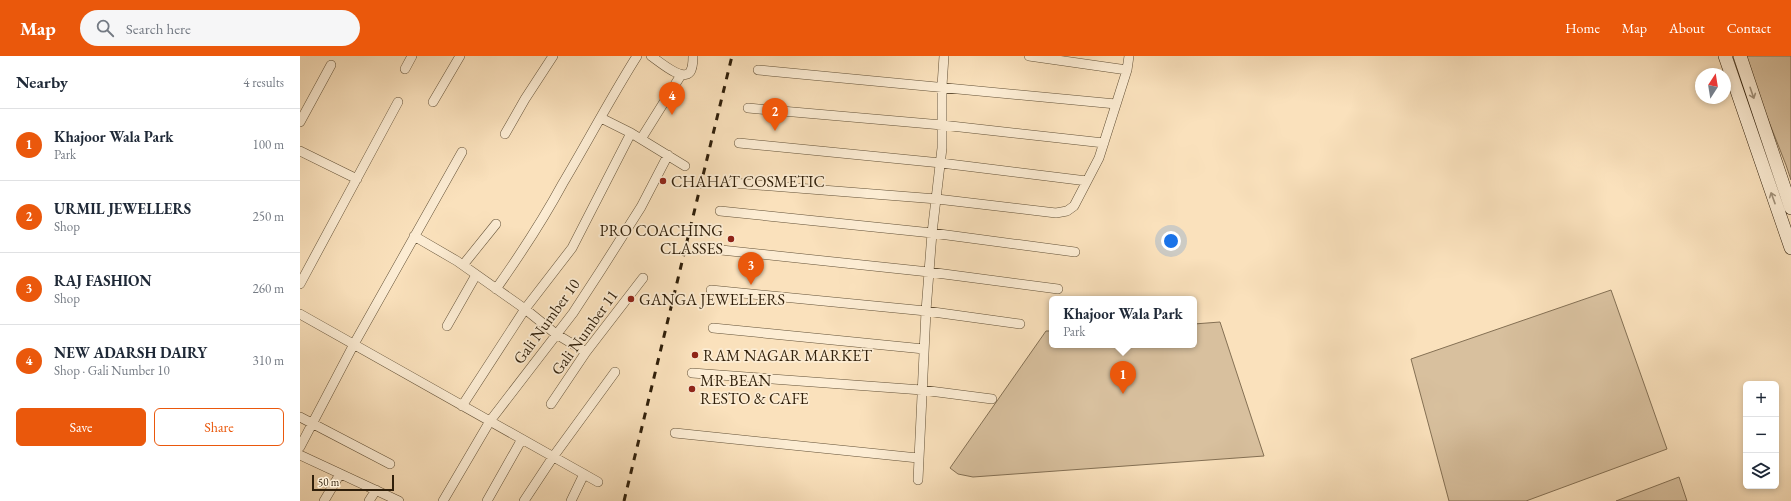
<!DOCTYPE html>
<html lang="en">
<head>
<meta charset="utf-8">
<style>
  :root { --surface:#fff; --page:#f6f6f7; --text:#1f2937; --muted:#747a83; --line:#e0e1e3; --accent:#ea580c }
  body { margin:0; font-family:"EB Garamond",serif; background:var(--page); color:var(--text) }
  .controls { position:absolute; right:12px; bottom:12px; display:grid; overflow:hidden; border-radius:6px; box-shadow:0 2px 6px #0003 }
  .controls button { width:36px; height:36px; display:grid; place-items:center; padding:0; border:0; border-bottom:1px solid var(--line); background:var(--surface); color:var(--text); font:20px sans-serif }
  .compass { position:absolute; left:1395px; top:12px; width:36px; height:36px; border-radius:50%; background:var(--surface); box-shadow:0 2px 6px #0003; rotate:12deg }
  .scale { position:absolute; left:12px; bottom:10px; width:82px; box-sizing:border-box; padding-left:4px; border:2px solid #301f0a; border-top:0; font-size:11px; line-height:14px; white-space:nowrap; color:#301f0a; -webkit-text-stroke:3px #fcecd3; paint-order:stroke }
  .you { position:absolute; left:871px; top:185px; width:14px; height:14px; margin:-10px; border:3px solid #fff; border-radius:50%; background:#1a73e8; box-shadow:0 0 0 6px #1a73e833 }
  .badge { display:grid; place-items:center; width:26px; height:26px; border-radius:50%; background:var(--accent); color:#fff; font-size:13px; font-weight:700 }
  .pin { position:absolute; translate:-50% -33px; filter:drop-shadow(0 1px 2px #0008) }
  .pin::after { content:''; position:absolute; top:21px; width:14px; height:12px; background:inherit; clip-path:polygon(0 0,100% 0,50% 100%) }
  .popup { position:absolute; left:749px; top:240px; width:148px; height:52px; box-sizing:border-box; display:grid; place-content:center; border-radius:6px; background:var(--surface); filter:drop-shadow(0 1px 3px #0005); font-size:13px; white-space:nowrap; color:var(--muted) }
  .popup b { font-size:15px; color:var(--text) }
  .popup::after { content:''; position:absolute; left:50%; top:100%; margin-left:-8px; border:8px solid transparent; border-top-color:var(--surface) }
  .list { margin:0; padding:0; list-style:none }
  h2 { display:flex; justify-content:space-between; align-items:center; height:52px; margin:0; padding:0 16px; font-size:17px }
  h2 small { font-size:13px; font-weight:400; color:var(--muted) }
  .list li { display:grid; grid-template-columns:26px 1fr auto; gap:12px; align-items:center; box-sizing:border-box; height:72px; padding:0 16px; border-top:1px solid var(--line) }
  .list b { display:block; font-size:15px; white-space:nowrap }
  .list p { margin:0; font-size:13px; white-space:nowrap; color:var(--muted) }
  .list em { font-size:13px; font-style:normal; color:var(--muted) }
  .actions { display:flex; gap:8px; padding:12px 16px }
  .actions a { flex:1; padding:9px 0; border:1px solid var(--accent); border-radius:6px; text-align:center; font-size:14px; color:var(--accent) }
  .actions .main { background:var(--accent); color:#fff }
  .icon { flex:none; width:22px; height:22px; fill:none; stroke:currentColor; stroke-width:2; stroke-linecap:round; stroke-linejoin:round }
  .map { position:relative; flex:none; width:1491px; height:445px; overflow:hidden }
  header { display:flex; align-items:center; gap:24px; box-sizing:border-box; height:56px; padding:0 20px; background:var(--accent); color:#fff }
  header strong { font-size:19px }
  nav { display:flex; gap:22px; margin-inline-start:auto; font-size:14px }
  .search { width:280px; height:36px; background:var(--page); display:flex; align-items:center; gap:10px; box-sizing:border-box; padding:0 14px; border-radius:22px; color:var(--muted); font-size:15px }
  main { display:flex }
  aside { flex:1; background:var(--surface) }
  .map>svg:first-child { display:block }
  .green { fill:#d8c09e; stroke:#847054 }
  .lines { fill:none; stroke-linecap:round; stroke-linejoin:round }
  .minor-casing { stroke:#625036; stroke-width:10 }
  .secondary-casing { stroke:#301f0a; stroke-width:14 }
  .minor { stroke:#fcecd3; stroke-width:9 }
  .secondary { stroke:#fcecd3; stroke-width:13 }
  .rail { stroke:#301f0a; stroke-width:3; stroke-dasharray:7 7; stroke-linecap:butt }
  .oneway { stroke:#a09079 }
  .poi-dot { fill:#8f2418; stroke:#fcecd3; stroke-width:1.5 }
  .labels { text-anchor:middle; stroke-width:3.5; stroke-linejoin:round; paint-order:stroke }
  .poi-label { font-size:16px; fill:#301f0a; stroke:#fcecd3; text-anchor:start }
  .street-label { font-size:16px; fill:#301f0a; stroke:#fcecd3 }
</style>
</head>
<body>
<header>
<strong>Map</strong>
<div class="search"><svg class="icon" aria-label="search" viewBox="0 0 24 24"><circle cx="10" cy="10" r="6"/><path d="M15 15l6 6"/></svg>Search here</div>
<nav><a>Home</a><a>Map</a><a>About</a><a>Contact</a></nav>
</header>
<main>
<aside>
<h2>Nearby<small>4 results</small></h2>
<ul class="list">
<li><span class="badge">1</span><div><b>Khajoor Wala Park</b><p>Park</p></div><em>100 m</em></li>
<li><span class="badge">2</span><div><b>URMIL JEWELLERS</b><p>Shop</p></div><em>250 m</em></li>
<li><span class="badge">3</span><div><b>RAJ FASHION</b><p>Shop</p></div><em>260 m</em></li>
<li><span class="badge">4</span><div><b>NEW ADARSH DAIRY</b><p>Shop · Gali Number 10</p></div><em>310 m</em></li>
</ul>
<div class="actions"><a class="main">Save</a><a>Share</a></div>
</aside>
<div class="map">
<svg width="1491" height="445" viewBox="0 0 1491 445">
  <rect width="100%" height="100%" fill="#fae1bc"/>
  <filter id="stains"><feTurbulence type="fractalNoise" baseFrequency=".005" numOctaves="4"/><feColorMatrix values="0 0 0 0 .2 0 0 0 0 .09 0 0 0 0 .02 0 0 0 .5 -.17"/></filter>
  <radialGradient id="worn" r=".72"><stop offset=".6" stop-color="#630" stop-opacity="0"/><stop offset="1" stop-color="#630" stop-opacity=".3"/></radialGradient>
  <!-- green -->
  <path class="green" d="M1443,0H1491V124L1486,109Z
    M1311,234L1367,393L1226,445H1149L1111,303Z
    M920,266L964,400L673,421L658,418L650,412L746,275H752V289H894V268Z
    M1379,421L1387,445H1316Z"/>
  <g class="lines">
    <defs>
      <path id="minor" d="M351,0C359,5 382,26 390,16C393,12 393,5 393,0
        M729,0L827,14
        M105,13L112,0
        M458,14L816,48
        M133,46L160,0
        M448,52L642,69L804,87
        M301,62L331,77L385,110
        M0,66L31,9
        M205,78L225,43L253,0
        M341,83L381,19
        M439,87L641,107L787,125
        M0,95L57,123
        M433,127L637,143L756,157L767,155L774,150L799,102L827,14L829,0
        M420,155L632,177L775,196
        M114,180L157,205L225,253L256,278L286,296
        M421,194L629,216L758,233
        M163,209L196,168
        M0,228L98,46
        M196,233C220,199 243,164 263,127C288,85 311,41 337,0
        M411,234L626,255L720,268
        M0,258L298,426
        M147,270L176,219
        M413,272L624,293
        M392,317L622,334L692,343
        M251,348L286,296L343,222
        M162,350L225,253L272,192L331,77
        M0,361L90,408
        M375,377L618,402
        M0,391L54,288L162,96
        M0,399L99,445
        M618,424L626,255L632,177L642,92V30L644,0
        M24,445L40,418
        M69,445L76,434
        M143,445L190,365L273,257L301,214L341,151L368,99
        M187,445L222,383
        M224,445L253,401L315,316
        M271,445L284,418"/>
      <path id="secondary" d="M1425,0L1491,192
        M1440,0L1491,152"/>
    </defs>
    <!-- minor casing -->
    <use href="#minor" class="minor-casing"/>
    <!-- secondary casing -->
    <use href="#secondary" class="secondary-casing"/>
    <!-- minor -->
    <use href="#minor" class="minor"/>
    <!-- secondary -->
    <use href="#secondary" class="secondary"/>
    <!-- rail -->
    <path class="rail" d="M324,445L432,0"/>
  </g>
  <!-- one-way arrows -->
  <defs><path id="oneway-shaft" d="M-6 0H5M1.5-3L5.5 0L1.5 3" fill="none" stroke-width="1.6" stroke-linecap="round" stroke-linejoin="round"/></defs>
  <g class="oneway">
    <use href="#oneway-shaft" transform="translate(1452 37) rotate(71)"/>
    <use href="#oneway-shaft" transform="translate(1473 142) rotate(-110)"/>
  </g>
  <!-- markers -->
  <g class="poi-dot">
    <circle cx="363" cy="125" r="4"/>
    <circle cx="431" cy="183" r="4"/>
    <circle cx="331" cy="243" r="4"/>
    <circle cx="395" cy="299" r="4"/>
    <circle cx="392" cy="333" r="4"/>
  </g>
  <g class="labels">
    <!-- poi labels -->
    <g class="poi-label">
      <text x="371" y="131">CHAHAT COSMETIC</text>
      <text x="423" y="180" text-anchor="end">PRO COACHING<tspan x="423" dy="18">CLASSES</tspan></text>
      <text x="339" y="249">GANGA JEWELLERS</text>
      <text x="403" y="305">RAM NAGAR MARKET</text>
      <text x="400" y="330">MR BEAN<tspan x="400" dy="18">RESTO &amp; CAFE</tspan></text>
    </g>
    <!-- street labels -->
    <g class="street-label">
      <text transform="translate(246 265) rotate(-54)" y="6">Gali Number 10</text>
      <text transform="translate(284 276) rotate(-54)" y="6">Gali Number 11</text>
    </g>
  </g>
  <rect width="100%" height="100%" filter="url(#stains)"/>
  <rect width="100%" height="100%" fill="url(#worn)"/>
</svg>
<div class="controls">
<button>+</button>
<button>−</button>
<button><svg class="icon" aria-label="layers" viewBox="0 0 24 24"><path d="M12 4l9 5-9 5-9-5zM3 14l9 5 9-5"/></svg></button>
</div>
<svg class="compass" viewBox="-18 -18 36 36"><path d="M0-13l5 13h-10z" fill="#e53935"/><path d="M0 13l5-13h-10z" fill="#747a83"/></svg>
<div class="scale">50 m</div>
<div class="you"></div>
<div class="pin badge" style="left:823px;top:338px">1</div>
<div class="popup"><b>Khajoor Wala Park</b>Park</div>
<div class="pin badge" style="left:475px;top:75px">2</div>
<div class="pin badge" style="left:451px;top:229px">3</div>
<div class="pin badge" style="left:372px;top:59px">4</div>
</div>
</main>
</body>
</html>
